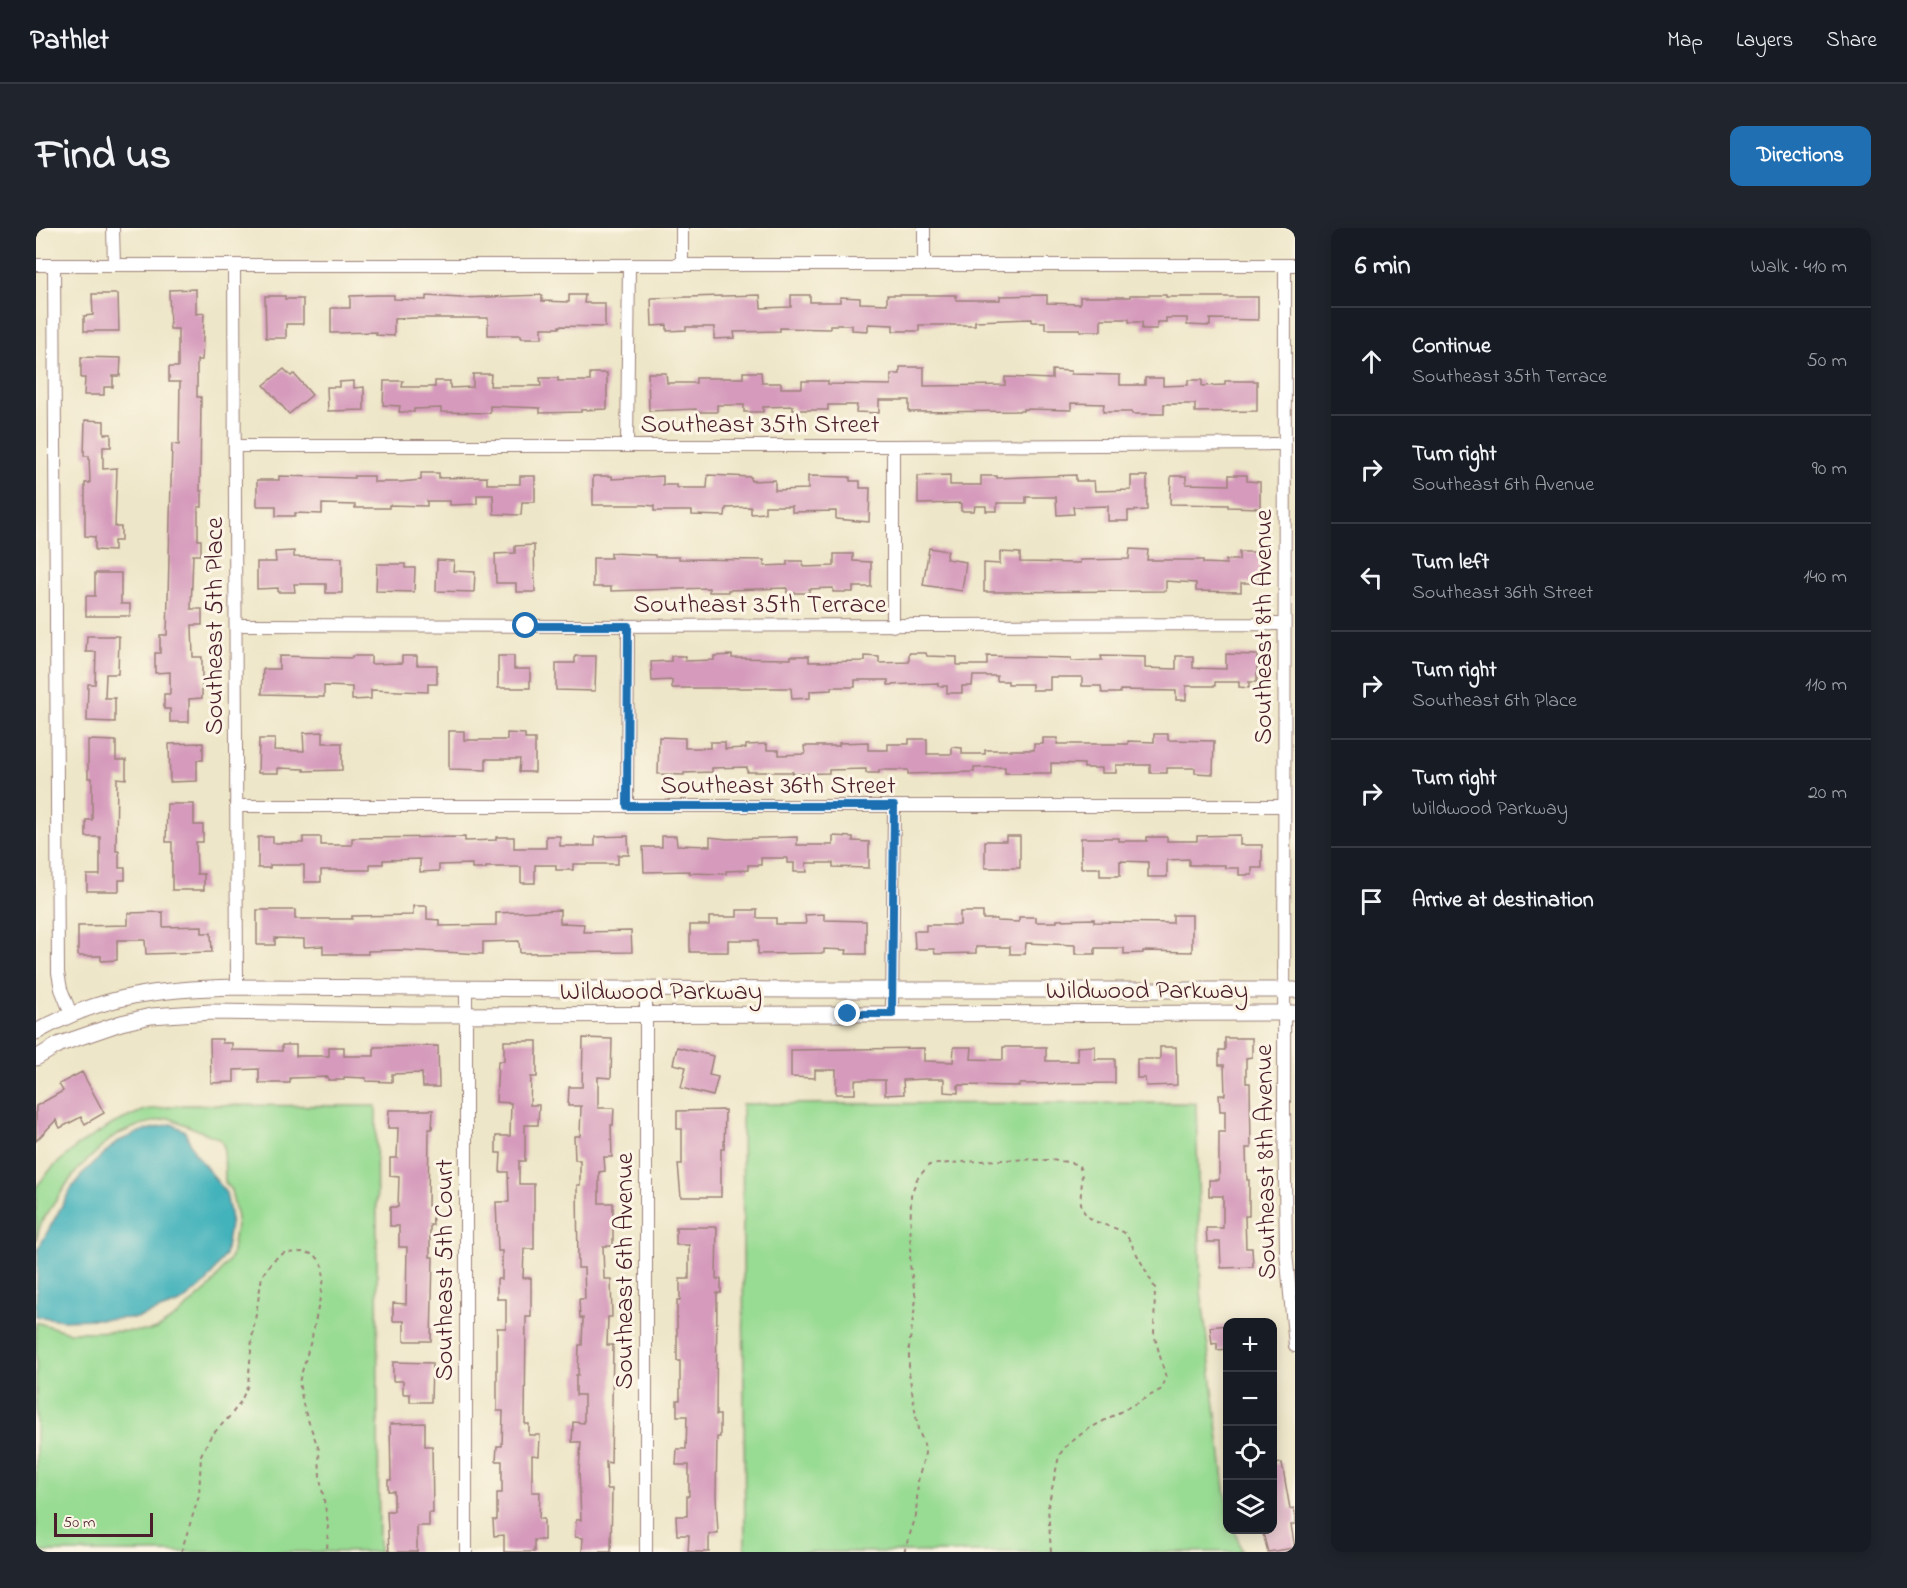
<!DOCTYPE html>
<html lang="en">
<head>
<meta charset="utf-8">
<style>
  :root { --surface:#171b24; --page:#20242c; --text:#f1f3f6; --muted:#9ea1a6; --line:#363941; --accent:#1f6fb2 }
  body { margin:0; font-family:"Indie Flower",sans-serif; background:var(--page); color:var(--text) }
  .controls { position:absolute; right:18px; bottom:18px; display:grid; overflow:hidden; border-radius:12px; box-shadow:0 3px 15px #0003 }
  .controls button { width:54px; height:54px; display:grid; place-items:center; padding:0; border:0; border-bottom:2px solid var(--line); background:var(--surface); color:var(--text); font:30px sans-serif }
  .scale { position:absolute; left:18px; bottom:15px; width:99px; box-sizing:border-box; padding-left:6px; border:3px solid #4a1f2b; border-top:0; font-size:16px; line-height:21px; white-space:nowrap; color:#4a1f2b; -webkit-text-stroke:4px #fcf5e5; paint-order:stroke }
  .stop { position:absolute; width:18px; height:18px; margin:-14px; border:4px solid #1f6fb2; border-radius:50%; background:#fff }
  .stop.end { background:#1f6fb2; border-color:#fff; box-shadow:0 2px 6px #0008 }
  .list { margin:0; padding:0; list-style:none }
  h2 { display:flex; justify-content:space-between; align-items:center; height:78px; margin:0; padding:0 24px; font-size:26px }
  h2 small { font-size:20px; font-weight:400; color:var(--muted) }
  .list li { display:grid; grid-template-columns:39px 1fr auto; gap:18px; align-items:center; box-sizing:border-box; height:108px; padding:0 24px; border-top:2px solid var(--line) }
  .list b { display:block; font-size:22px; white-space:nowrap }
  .list p { margin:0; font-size:20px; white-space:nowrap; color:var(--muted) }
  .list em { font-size:20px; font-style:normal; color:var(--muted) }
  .icon { flex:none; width:33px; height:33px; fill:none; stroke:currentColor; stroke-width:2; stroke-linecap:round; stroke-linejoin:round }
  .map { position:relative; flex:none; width:1259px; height:1324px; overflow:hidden; border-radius:12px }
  header { display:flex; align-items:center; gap:36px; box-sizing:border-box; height:84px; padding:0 30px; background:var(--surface); border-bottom:2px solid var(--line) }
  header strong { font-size:28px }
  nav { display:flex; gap:33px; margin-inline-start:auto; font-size:21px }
  .intro { display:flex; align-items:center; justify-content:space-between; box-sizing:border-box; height:144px; padding:0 36px }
  h1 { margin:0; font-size:42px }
  .button { padding:15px 27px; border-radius:12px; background:var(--accent); color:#fff; font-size:21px; font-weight:700 }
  main { display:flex; gap:36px; padding:0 36px }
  aside { flex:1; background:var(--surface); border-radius:12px; box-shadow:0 3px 15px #0003 }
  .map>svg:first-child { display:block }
  .green { fill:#98db93; stroke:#717d5f; stroke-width:1.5 }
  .water { fill:#42b2bb; stroke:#466873; stroke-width:1.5 }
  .building { fill:#d69bbc }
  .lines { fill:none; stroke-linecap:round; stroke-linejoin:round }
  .minor-casing { stroke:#9c827a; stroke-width:14 }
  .tertiary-casing { stroke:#9c827a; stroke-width:17 }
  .path { stroke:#9c827a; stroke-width:2; stroke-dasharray:4.5 4.5; stroke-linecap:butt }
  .minor { stroke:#fff; stroke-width:12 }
  .tertiary { stroke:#fff; stroke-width:15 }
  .route { stroke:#1f6fb2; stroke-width:8 }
  .labels { text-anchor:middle; stroke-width:6; stroke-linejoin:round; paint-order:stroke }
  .street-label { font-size:26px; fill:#4a1f2b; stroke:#fcf5e5 }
</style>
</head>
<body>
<header>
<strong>Pathlet</strong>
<nav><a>Map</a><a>Layers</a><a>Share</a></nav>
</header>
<div class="intro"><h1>Find us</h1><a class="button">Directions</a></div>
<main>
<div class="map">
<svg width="1259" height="1324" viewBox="0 0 1259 1324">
  <rect width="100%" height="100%" fill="#fcf5e5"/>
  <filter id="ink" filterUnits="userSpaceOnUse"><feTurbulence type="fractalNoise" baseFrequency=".0167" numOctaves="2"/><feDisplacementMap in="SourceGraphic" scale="12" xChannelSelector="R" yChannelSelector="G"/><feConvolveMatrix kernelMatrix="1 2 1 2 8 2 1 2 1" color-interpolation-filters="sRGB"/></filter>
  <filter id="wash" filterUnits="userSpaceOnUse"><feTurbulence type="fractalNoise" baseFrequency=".008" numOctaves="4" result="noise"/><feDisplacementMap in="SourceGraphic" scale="24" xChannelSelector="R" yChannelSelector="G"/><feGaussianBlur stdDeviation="1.35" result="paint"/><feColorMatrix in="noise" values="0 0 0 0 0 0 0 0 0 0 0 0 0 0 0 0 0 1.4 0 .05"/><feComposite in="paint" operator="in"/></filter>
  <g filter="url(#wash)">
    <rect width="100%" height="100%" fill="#eee6c8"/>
    <!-- green -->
    <path class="green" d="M1160,875L1165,1062L1191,1277L1192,1302H1199L1206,1324H709L706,876Z
      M148,877L340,878L343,1324H0V1094L32,1104L113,1103L121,1101L141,1088L175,1058L195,1029L201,990L195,962L189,954L188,919L184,911L133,890L104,897L78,908L43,940L30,957L5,995L0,1013V959L15,941L41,918L77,896L108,882Z"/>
    <!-- water -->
    <path class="water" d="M135,896L148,902L159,925L190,965L195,991L189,1027L171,1054L144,1075L101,1090L26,1092L0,1088L2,1021L35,961L47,945L81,914L106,903Z"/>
    <g id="blocks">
      <!-- building -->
      <path class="building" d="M160,61V86L168,85L166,132H161V169H165L164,263H166V279H162V312H165V327H157L155,381H166V397H156L157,429H166V470L153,471V494H134V481H128V466H134V444L119,445V425H124V407H131L136,216L143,217L144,154H133V139H142V101H134L133,62Z
        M56,66H82L83,103H48V88L57,87Z
        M341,67H358V71L390,72V68L425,70L506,67V73L533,74V67H549L548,75H569V99L523,98V100H506V110H485V107H452V90H379L358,91V108L340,107V104L295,105V80H314V68Z
        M724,67L725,80L755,79V67H774V74H804V69L824,70V75L851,76V67H920V72H964V68L1011,67V75L1044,76V69H1094V67H1130V69H1222V92L1174,91V98L1151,97V90H1130V94H1121V101H1106V94H1093V91H1065V103H1044V101H1009V94H996V91L939,93V97H883V103H857V97L832,96V103L816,102V97H794V101L744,100V103L698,104L699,110L678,111V99H650V102L631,103V97L616,98L615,70Z
        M229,68H249V71H267V96H250V110H230Z
        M45,129L85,130L84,148H77V159H68V167H48L49,150H45Z
        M864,139H888V158L969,157V149L1016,151V142L1035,143V146L1084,147V157H1109V150H1127V158L1152,157V152H1166V158L1189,157V153H1221V183L1159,184V176H1128V186H1096V184H1067L1068,176L1035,175V182L987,181V183L873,184V172H843V185L820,184L821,177H792V182H757V178L727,179V184H708V177H681V184H660V181L613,183L612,145H630L631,155H660V150H707V144H725L726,155H745V160H766V153H792V156L855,157V146H864Z
        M248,141L255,148L258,146L276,167L253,186L228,157Z
        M554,145H571V181L545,182V184L504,185V180L454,178V185L405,184V180L378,181V184H363L364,178L347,177L348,153H367L366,159H399V153H414V160L437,159V146H455L454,158H505L504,150H522V153H554Z
        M318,153V160L328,159V182L292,183L291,159H303V154Z
        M49,192L68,193V206H75V219H67V241L81,240L79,299H85V313H78V323L59,322V309L49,308V255H54L53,228H48Z
        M385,245H403V250L451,249V256H484V248H499V274H486L485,287L458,286L457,267H441V276L414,277V273H391V278L353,277V280H319V277L286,276V286L259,285V288H240V278H221V252H243V248L318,250V248H338V254H364L385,252Z
        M672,247L715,249V253L739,252V262L772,261V248L814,249V253H824V260H834L833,294L800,291V283L756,284V278H729V285L715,286V279L690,280L689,288L656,287V283H618V278L608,277H557V248H576V251L627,248V257H641V260H671Z
        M914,247V257H945V248H961V250L1040,247V253H1058L1059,263L1095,262V248H1111V282L1092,283V293H1072V278L1037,279L1038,286L1021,287L1020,269H990V275H961V283H950V278H939L938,283H925V275L882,276V248Z
        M1193,247H1211V253L1224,254V280L1192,279V277L1134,276L1135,248H1150V256L1193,257Z
        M498,317L499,364H480V355H460L459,326L479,325V318Z
        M893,320L912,323L910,331L930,334L926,363L887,357Z
        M1094,321L1112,322L1111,332H1167V335L1190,336V332H1203V324H1224V355H1205V364L1160,363V355L1130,353V363L948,364V335L964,336V324L984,325V334L1044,335V332L1093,331Z
        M258,323V329L306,330V365H290V356H258L259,364H242V360L221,361V334H240L239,324Z
        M575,325L619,327V329H643V331L728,332V338L751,337V333H767V339L798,338V326H817V333L835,334V359H817V364H797V360L773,361V365H751V360L692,362V364H673V360L575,363V359H557V330H575Z
        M401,332L418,333L417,343L439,344L438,364L400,363Z
        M341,336H369V340H379L378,364L340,363Z
        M59,345H85V376H94V388H50V368H59Z
        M51,408H83L82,446H70L69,470H79V494L51,493L52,456H59L60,424H50Z
        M873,425H890L891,428L921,429V437H951V428L1035,430V433L1066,432L1065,428L1109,429V440L1140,441V428H1157V440L1190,441V426L1221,427V454H1213V460L1203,459V454H1179V458H1150V472H1140V463L1084,462V465H1066L1065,458H1046V449H1014V462H996V456H972V453H961V448H937L936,458H926V465H911V458H902V455L852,457V452H819V459H795V462L774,463V470L756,471L755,460H636V452L616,453L615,434L635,433V428H649V433L678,432V428L696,427V430L755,431V428H773V434L829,433V428L843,429V435L873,434Z
        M243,428L316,430V428H335V436L366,435V428H381V437H401V456H392V464L335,462V471L316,472V459L288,458V469H267V467L226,466L227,441H243Z
        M462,428H478V441H494V460H462Z
        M539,428H560L559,463L520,462V435H539Z
        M413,503H428V512H471V505L489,506V511H499V544H483L484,531H450V542L413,541Z
        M287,504V515H306V542L268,543V541L242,540V545H222L223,511H239L238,522L268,523L267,505Z
        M1118,506H1132V512L1178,513L1177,546L1159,545V540H1131V545H1114V537H1080V545H1066V540H1048V536L1015,535V545H969V539L938,540V544L872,546V542H843V545H830V541L793,542V545L757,546V544H711V539L676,540V544L648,545V547L622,546L623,509L649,510V520H674V514H689V521L710,520V517L731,516V522H743V527L769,526L768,518H803V515L832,514V522H852V516H873V511H891V526H916V519L926,520V526H949V522H998V516H1007V510H1022L1021,516H1092V513L1118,514Z
        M52,512L80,513V532H90V551L81,550L80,623H83V640H89V652H83V663H51V647H64V609H50V592H56V550H52Z
        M167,515V532H161V553L134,554L133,516Z
        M131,576H158V597H167V614H160L161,646H168V662H136V614H130Z
        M1204,607V617H1226V640H1216V647H1203V640H1189V637H1153V631L1131,632V649H1112V634L1084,633V648H1064V640H1045V610H1083V613H1111V609H1131V613H1161V608Z
        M510,608H524V618H559V609L592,608L593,627H582V636H537V642H520V637H499V655H485V639H450V641H436V636L403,637V643L384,644V631L347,632V636H334V642H285V654H268V637H234V640H222V609H237V615H267V609H285V617H316V610L429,609V613L460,612V609H478V620H510Z
        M626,608H640L641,617L674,618V609L691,611L761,609V617H797V608L817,609V613L833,614V640L797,639V635H770L771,644H758V635H751V630H725V637H712V642L690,643V646L653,645L654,643L608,644L607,619H626Z
        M970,608H984V640H949V613H970Z
        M377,678H391V691L403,692V698L460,697V685L524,682V695L548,696L547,704L595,703L596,724L484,725L483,713L447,714V726L364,722L332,723V726H287V718L268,719V711L239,710V717H221V682H259V691H316V688L377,687Z
        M701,682H721V690H740V696H770L769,687L788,686V692L830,693V726H810L811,722L788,721V725L722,726V712H692V724H654V697H673V689H701Z
        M127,684V699L166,698V705H175L176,724L110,726L109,712H81V732L65,733V728H42V698L92,697V685Z
        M924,684H947V691H961V693L983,694V689H1000V694H1021V692L1058,691V694L1137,695V687H1156V724L1107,723V725L1088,726V720H1059V726H1039V717L990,715L989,726H974V719H940V725L899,726L898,721H879L878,703H890V697H924Z
        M547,810L576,811L575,850L562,849V880H578L577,897H575L576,929H568L569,943L563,944V975H577V1018H567L568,1051H575L576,1089H572L571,1117H577L575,1235L570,1234L571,1261H576L575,1324H546L547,1310L539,1309L540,1292H545L543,1243L545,1214H536L537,1194L548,1195V1167H540V1147H542L543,1117H546L547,1090H544L543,1071H549L548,1040H542L541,957H544V932H539L538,908H544L545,878H532L533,859H546Z
        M1189,810H1216V829L1210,830V855H1214L1215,920H1210L1211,952H1213V988H1209L1210,1020H1216L1217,1039L1185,1040L1184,1014H1171L1170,1000H1187V968H1173V952H1183V904H1189V883H1184L1183,867H1189L1188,837H1183V822H1189Z
        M174,811H186V815H196V822L246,823V817H260V828H293V819H308V828H338V819L402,818L403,859H387L386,845L356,846V854L330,853V850L308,849V852H292V849L254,850V855H223V841L198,842V854L175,855Z
        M468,813H501V849H495L494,877H503L502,897H489V933H483V956H498V1021H488L487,1050H495V1089H490L489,1196H493V1207H504L503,1228L496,1227V1264H504L503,1291H508V1312H498V1324H468V1307L458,1308L457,1292H461V1265H466V1233H460L461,1218H466L467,1183H461V1100H470V1071H461V1051H466V1023H462L460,974H473L472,944H464L465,925H460V908H474L475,875L460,874L462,833H468Z
        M1059,818V831H1079V855L984,856V858L922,857V865L908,864V851H888L867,852L868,866L849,867V852H819V866H800V842H779V850L755,849V822L888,820V833L917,834L918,819H936L935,831L967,832V819H1010V833H1042L1041,819Z
        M641,819L677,828L673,847L682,849L677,868L645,860L650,839L637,836Z
        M1124,819H1140L1141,857L1110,858L1109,850H1101V831H1124Z
        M46,844L68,885L49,896L45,889L24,900L20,892L0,913V878L27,863L23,856Z
        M353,882H397L396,901H393L392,978H396L397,997H394V1029H397L395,1113H368V1093H357V1075L370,1076L371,1019H363V998H354V979H362L363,949L354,948V930H361L362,900H352Z
        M689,882L688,921H685V969H645L642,936H646V901H641V883Z
        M640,999H681L680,1051H685V1065H681L680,1187H684V1209H681L680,1268L682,1306H673V1324H652L653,1307H641L640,1288H651V1268H653V1237H640L641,1221H650L651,1188H641V1172H644V1133H641V1072H644V1051H653V1017H640Z
        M1191,1097V1121L1181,1122V1115L1176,1116L1174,1099Z
        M357,1134L396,1135L395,1174H374V1166H367V1153H357Z
        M389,1195V1218H396L397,1285H393V1298H381V1324H353L351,1283H358V1263H352V1252H355L354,1196Z
        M1246,1235L1254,1281L1258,1280L1259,1286V1296L1255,1297L1259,1320L1232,1324L1226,1302H1236V1236Z"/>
    </g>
  </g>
  <g filter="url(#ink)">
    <use href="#blocks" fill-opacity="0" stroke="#9c827a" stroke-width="1.5"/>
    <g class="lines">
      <defs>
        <path id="minor" d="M77,0L78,37
          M888,0V37
          M0,37H1259
          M18,37L22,745L25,761L35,786
          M198,37L201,759
          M646,37V0
          M1249,37L1248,878L1250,1024L1259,1118
          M591,217L593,37
          M199,218H857L1248,216
          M200,397L538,398L1248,396
          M857,398V218
          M200,578H1248
          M591,578L592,398
          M610,762V1324
          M856,785L858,578
          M430,1324V761"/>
        <path id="tertiary" d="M0,804C67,766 126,761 201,759L773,762H1259
          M0,830L24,816L85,795L115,788L175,784L376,787L1259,785"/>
      </defs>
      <!-- minor casing -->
      <use href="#minor" class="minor-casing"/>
      <!-- tertiary casing -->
      <use href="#tertiary" class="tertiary-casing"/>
      <!-- path -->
      <path class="path" d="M145,1324L163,1268L165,1227L175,1208L195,1187L205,1173L212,1157L216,1111L226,1048L236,1033L248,1025L269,1024L279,1027L286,1035L288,1051L276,1109L263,1154L268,1181L283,1222L284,1250L292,1295L291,1324
        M868,1324L880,1288L882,1253L889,1225L888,1216L882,1201L873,1144V1119L880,1071L874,1037L875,967L881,951L893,937C918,934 1027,926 1043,938C1052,956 1035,977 1055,991C1066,998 1079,998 1090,1006L1119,1060L1118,1106L1130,1150L1126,1161L1049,1203L1028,1220L1023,1228L1012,1279L1015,1324"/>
      <!-- minor -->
      <use href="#minor" class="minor"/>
      <!-- tertiary -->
      <use href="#tertiary" class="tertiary"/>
    </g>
  </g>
  <g class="lines" filter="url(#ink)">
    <!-- route -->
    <path class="route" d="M490,398H592L591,578H858L856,786H812"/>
  </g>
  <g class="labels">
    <!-- street labels -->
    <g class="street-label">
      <text x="724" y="204">Southeast 35th Street</text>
      <text x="724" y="384">Southeast 35th Terrace</text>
      <text transform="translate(177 398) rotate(-90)" y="9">Southeast 5th Place</text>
      <text transform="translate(1226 399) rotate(-90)" y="9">Southeast 8th Avenue</text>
      <text x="742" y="565">Southeast 36th Street</text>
      <text x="1111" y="770">Wildwood Parkway</text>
      <text x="625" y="771">Wildwood Parkway</text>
      <text transform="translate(1228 934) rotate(-91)" y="9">Southeast 8th Avenue</text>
      <text transform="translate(407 1042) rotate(-90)" y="9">Southeast 5th Court</text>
      <text transform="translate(587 1043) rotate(-90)" y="9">Southeast 6th Avenue</text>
    </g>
  </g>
</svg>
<div class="controls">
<button>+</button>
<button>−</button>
<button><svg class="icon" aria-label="locate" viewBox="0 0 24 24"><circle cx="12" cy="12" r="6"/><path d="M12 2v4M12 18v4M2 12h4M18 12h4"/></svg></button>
<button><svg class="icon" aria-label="layers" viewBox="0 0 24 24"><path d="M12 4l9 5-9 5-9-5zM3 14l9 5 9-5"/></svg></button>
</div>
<div class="scale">50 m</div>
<div class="stop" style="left:490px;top:398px"></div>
<div class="stop end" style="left:812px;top:786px"></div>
</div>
<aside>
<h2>6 min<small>Walk · 410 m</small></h2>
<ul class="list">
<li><svg class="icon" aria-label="ahead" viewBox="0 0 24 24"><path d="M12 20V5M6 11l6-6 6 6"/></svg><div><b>Continue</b><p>Southeast 35th Terrace</p></div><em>50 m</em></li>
<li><svg class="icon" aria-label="right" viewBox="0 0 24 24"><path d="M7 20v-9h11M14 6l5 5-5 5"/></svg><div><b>Turn right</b><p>Southeast 6th Avenue</p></div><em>90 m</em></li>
<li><svg class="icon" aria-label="left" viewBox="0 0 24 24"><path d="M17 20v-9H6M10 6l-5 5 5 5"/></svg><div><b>Turn left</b><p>Southeast 36th Street</p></div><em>140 m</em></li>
<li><svg class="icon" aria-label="right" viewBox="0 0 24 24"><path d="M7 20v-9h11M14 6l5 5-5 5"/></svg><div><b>Turn right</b><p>Southeast 6th Place</p></div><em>110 m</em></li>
<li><svg class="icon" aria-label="right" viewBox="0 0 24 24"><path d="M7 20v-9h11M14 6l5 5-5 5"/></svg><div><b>Turn right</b><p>Wildwood Parkway</p></div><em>20 m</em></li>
<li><svg class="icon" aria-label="arrive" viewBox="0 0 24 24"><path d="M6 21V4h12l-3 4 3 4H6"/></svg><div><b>Arrive at destination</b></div></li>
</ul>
</aside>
</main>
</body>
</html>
